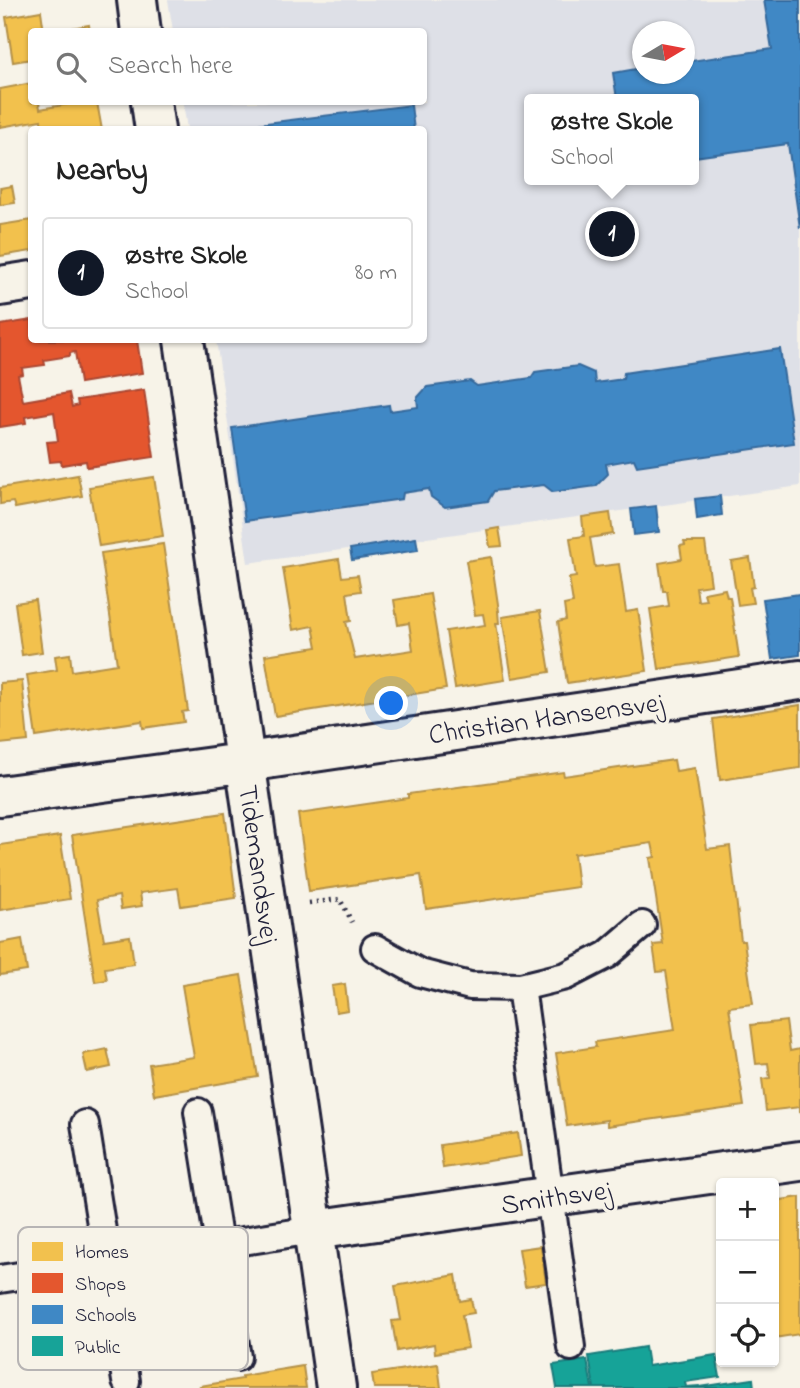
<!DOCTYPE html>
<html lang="en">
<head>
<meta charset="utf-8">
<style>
  :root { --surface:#fff; --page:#f6f6f6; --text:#222; --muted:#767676; --line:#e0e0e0; --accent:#111827 }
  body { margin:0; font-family:"Indie Flower",sans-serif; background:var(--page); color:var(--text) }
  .controls { position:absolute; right:21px; bottom:21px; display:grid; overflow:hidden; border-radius:7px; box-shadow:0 2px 5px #0004 }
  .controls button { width:63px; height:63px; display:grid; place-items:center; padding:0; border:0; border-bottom:2px solid var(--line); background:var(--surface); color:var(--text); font:35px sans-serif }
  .compass { position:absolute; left:632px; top:21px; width:63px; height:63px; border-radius:50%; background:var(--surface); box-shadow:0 2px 5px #0004; rotate:80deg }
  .you { position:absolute; left:392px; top:704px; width:24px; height:24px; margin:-18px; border:5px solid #fff; border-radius:50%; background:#1a73e8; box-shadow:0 0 0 10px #1a73e833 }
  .badge { display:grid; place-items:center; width:46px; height:46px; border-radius:50%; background:var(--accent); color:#fff; font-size:23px; font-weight:700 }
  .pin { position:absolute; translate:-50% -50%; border:4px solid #fff; box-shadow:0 2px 7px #0006 }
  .popup { position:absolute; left:524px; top:94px; width:175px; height:91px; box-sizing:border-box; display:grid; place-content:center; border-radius:7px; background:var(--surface); filter:drop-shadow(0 2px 5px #0005); font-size:23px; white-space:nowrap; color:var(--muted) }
  .popup b { font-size:26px; color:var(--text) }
  .popup::after { content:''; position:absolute; left:50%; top:100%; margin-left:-14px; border:14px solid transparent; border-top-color:var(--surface) }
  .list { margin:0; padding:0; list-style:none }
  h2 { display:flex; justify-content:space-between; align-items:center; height:91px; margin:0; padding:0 28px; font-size:30px }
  h2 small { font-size:23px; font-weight:400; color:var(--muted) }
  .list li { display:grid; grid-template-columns:46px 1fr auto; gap:21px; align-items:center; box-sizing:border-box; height:112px; margin:0 14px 14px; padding:0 14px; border:2px solid var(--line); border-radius:7px }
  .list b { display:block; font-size:26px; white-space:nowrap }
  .list p { margin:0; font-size:23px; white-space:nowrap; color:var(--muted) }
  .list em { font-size:23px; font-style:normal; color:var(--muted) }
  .icon { flex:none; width:38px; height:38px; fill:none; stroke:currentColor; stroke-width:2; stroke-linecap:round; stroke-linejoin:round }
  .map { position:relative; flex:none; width:800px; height:1388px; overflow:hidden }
  .search { position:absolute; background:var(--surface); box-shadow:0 2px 5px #0004; left:28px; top:28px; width:399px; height:77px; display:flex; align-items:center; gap:18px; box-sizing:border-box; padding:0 24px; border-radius:7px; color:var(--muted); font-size:26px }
  .panel { position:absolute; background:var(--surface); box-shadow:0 2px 5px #0004; left:28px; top:126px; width:399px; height:217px; border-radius:7px }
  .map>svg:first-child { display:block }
  .built { fill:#dee0e7; fill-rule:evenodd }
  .homes { fill:#f2c14e; stroke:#b49148; stroke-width:2 }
  .shops { fill:#e4572e; stroke:#aa4732; stroke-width:2 }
  .schools { fill:#3f88c5; stroke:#36699c; stroke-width:2 }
  .public { fill:#17a398; stroke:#1a7c7c; stroke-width:2 }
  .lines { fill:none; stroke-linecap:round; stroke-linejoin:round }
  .service-casing { stroke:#22223b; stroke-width:32 }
  .minor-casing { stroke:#22223b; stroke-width:44 }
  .path { stroke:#22223b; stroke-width:4.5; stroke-dasharray:2 5; stroke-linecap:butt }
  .service { stroke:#f7f3e8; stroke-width:26 }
  .minor { stroke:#f7f3e8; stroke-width:38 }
  .labels { text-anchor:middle; stroke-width:7; stroke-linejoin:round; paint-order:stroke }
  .street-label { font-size:28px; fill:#22223b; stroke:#f7f3e8 }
  .key { fill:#f7f3e8; stroke:#b7b4b4; stroke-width:2 }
  .key-label { font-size:19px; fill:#22223b }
</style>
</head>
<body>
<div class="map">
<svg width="800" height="1388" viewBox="0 0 800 1388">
  <rect width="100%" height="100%" fill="#f7f3e8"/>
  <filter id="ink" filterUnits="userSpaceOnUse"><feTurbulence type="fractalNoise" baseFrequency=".0143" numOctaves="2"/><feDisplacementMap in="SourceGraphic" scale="14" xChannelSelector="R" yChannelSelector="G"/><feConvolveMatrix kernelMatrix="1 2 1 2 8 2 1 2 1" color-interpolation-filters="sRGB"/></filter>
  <g filter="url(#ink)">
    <!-- built -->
    <path class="built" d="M168,0H800V486L248,563L216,340H424V130L187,129L183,102H424V32L173,31ZM642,32H684V74H642ZM530,99H694V180H530Z"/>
    <!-- homes -->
    <path class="homes" d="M41,11L44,32H32V59L13,62L6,17Z
      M89,25L90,32H49Z
      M32,83V102H39L40,109L80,102H97L102,130H42L41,120L0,127V89Z
      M12,186L15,203L0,205V188Z
      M32,220V251L0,256V225Z
      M78,475L82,496L15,508L13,502L0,504V488Z
      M154,477L163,536L99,546L89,487Z
      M610,513L613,534L590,538L595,567L619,564L626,612L638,610L647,671L567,683L558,622L566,620L564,605L573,603L569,578L576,577L570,538L584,536L582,517Z
      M499,528L502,546L490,547L487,530Z
      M684,542H705L711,585L696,587L698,601L706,600L704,593L725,589L727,597H730L739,657L659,669L650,609L669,606L667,591H663L659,563L682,559L680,546L685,545Z
      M163,544L188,711L182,712L184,722L143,728L142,721L36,737L27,675L57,670L55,656L70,654L72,671L117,664L101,553Z
      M491,557L499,611H498L499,623H496L505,680L455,688L446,631L485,625L483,614L475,615L466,561Z
      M750,558L754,587L750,588L753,603L738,605L731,561Z
      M339,559L342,577L358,575L361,591L347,593L351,621L346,622L355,659L413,650L409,623L398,625L394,600L430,594L446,689L275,716L265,655L317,647L313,626L293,630L283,568Z
      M35,600L42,652L22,655L15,603Z
      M540,611L550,672L512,678L502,617Z
      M22,681L28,741L0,744V683Z
      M800,705V768L720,780L713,719Z
      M674,760L676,771L695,768L707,849L730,846L741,941H744L753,1004L729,1007L744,1106L607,1126V1120L567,1126L556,1053L596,1047L595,1042L675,1030L666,971L657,972L653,945L663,944L650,858L655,857L652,843L574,854L578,887L426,909L421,875L309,891L298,814L408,798V794L563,772L564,776Z
      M225,813L236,898L181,906L178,888L140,893L142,906L121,909L119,896L97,900L104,940L130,936L134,964L105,968L107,980L95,982L72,835Z
      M60,836L70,899L0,910V845Z
      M22,939L27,971L0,975V943Z
      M241,975L258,1077L154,1095L149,1064L194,1057L182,985Z
      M345,984L348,1010L336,1012L332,986Z
      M786,1021L790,1051L800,1049V1113V1107L766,1111L762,1079L770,1078L768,1063L756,1064L751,1025Z
      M107,1049L111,1067L87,1072L83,1054Z
      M518,1133L521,1156L443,1168L440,1145Z
      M800,1197V1334L774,1338V1232H778L774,1201Z
      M541,1246L546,1283L525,1286L519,1249Z
      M456,1275L460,1301L471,1299L474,1313L462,1315L468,1348L435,1353L434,1344L397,1351L392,1321L401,1320L395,1286Z
      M438,1364L441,1388H374L372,1374Z
      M303,1366L306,1388H201L200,1386L242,1379V1376Z"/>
    <!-- shops -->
    <path class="shops" d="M32,320V340H137L142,373L80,383L75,352L70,353V356L44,360L45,365L22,368L23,374L18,375L23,401L69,393L72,407L78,405L77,400L144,390L154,457L87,467L86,461L62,465L61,461L50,462L47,442L58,441L54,412L25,417L26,423L0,427V325Z"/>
    <!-- schools -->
    <path class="schools" d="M764,0H800V228L788,144L694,157V99H617L613,73L642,68V74H684V62L772,49Z
      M411,105L414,130H209Z
      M780,349L794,443L637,466L634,459L606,464L608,474L596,486L553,492L544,485L494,491L488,501L445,507L431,497L429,489L403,493L402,499L245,521L232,428L389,405L390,411L418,407L417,398L427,387L470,381L477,386L531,378L535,372L578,366L594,373L595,383L623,379L624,373Z
      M720,496L722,515L697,519L695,499Z
      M656,506L659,532L634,535L631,509Z
      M416,538L418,550L352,560L350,549Z
      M800,594V655L772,659L763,599Z"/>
    <!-- public -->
    <path class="public" d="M645,1347L648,1366L716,1355L720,1377L685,1382L686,1387L699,1386L700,1387L753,1379L754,1388H594L589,1356Z
      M587,1360L592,1388H557L553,1365Z"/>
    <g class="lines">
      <defs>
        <path id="service" d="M375,948L420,973L470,986L521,987L566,976L607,955L642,925
          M521,987L571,1347
          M198,1112L237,1357
          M85,1124L126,1381
          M0,1279L313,1230"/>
        <path id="minor" d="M137,0L141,32
          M151,102L155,130
          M0,286L32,281
          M184,340L336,1388
          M0,796L213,767L800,680
          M313,1230L800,1161"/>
      </defs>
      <!-- service casing -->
      <use href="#service" class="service-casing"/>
      <!-- minor casing -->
      <use href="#minor" class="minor-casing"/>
      <!-- path -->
      <path class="path" d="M309,903L340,899L352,922"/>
      <!-- service -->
      <use href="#service" class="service"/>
      <!-- minor -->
      <use href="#minor" class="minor"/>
    </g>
  </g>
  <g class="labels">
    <!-- street labels -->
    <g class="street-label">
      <text transform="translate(546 717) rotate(-8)" y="10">Christian Hansensvej</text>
      <text transform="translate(260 864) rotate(82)" y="10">Tidemandsvej</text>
      <text transform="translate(556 1196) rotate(-8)" y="10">Smithsvej</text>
    </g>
  </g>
  <!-- legend -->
  <rect x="18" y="1227" width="230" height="143" rx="10" class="key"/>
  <rect x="32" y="1242" width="31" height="19" fill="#f2c14e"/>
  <rect x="32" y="1273" width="31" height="20" fill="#e4572e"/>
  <rect x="32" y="1305" width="31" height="19" fill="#3f88c5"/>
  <rect x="32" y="1336" width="31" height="20" fill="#17a398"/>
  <g class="key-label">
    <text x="75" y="1258">Homes</text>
    <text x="75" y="1290">Shops</text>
    <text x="75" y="1321">Schools</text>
    <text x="75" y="1353">Public</text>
  </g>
</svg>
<div class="controls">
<button>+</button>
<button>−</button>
<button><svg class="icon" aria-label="locate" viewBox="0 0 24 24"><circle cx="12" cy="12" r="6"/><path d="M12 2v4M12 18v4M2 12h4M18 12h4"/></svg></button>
</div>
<svg class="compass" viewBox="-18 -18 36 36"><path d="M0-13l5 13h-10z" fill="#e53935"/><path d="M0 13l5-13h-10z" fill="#767676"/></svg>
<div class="you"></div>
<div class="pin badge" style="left:612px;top:234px">1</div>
<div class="popup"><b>Østre Skole</b>School</div>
<div class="search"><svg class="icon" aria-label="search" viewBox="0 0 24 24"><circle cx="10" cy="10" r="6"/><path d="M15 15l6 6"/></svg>Search here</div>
<section class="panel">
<h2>Nearby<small></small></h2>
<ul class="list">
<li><span class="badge">1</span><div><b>Østre Skole</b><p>School</p></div><em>80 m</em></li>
</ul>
</section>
</div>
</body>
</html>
